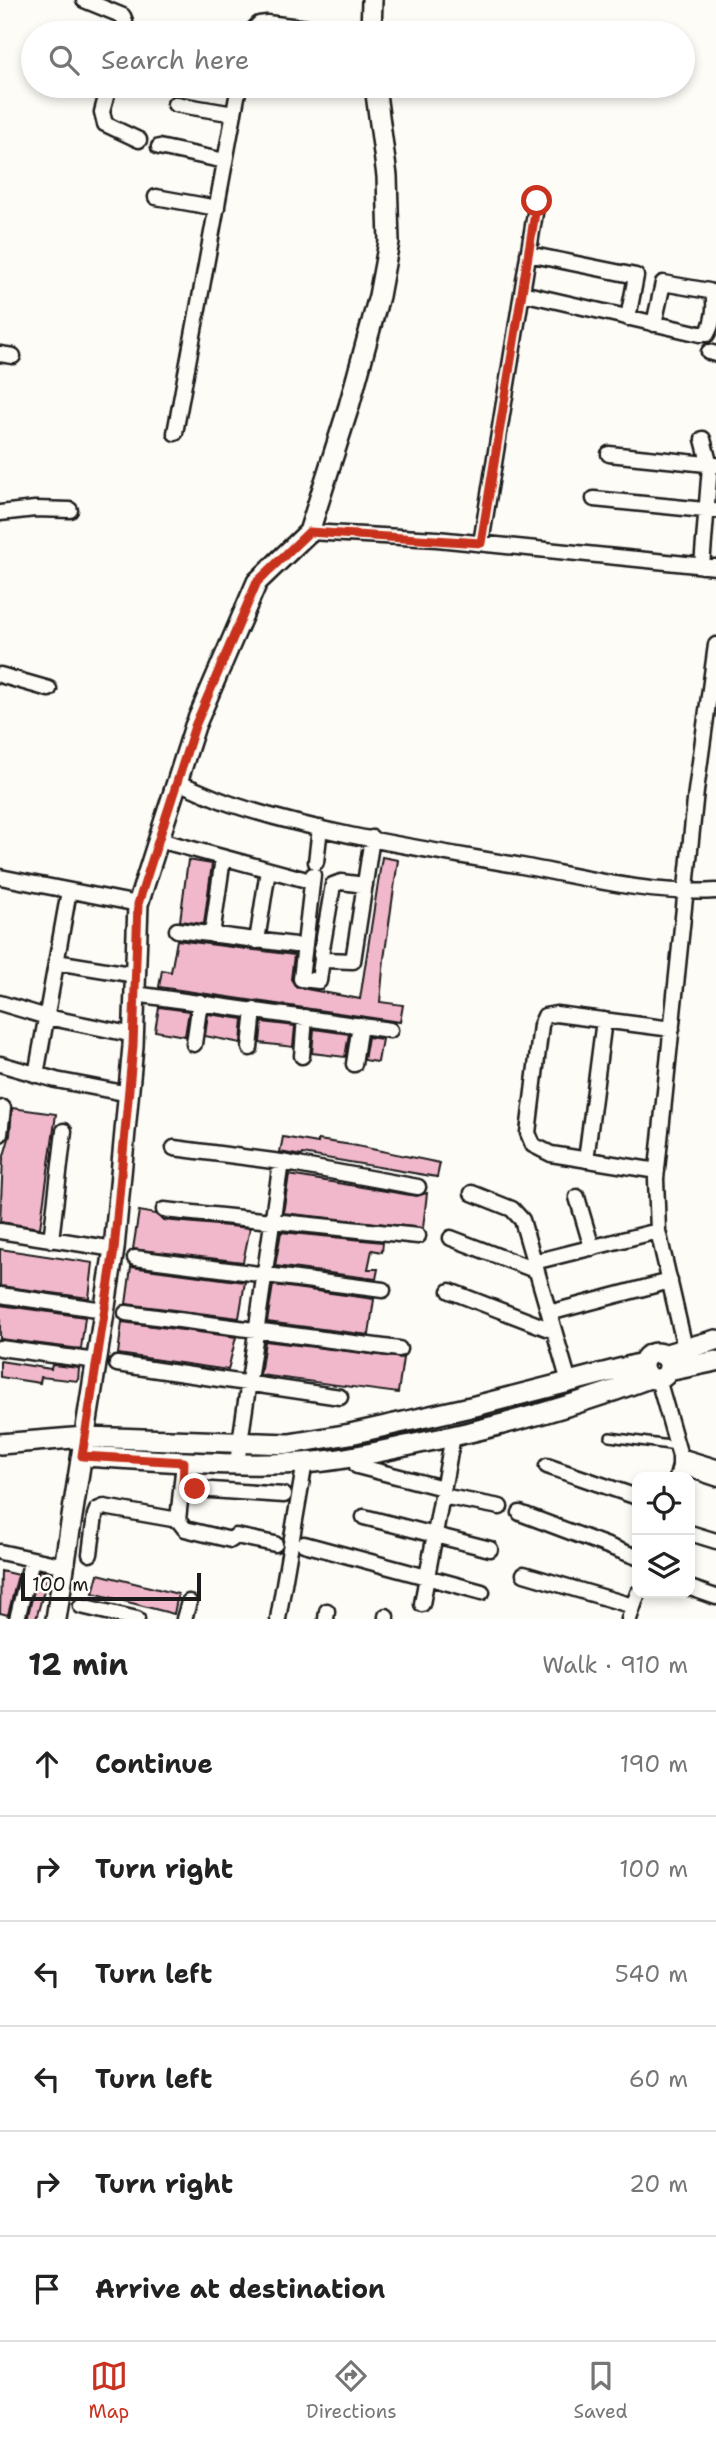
<!DOCTYPE html>
<html lang="en">
<head>
<meta charset="utf-8">
<style>
  :root { --surface:#fff; --page:#f6f6f6; --text:#222; --muted:#767676; --line:#e0e0e0; --accent:#c8321e }
  body { margin:0; font-family:"Shantell Sans",sans-serif; background:var(--page); color:var(--text) }
  .controls { position:absolute; right:21px; bottom:21px; display:grid; overflow:hidden; border-radius:14px; box-shadow:0 4px 10px #0003 }
  .controls button { width:63px; height:63px; display:grid; place-items:center; padding:0; border:0; border-bottom:2px solid var(--line); background:var(--surface); color:var(--text); font:35px sans-serif }
  .scale { position:absolute; left:21px; bottom:18px; width:180px; box-sizing:border-box; padding-left:7px; border:4px solid #1c1c1c; border-top:0; font-size:19px; line-height:24px; white-space:nowrap; color:#1c1c1c; -webkit-text-stroke:5px #fdfcf7; paint-order:stroke }
  .stop { position:absolute; width:21px; height:21px; margin:-16px; border:5px solid #c8321e; border-radius:50%; background:#fff }
  .stop.end { background:#c8321e; border-color:#fff; box-shadow:0 2px 7px #0008 }
  .list { margin:0; padding:0; list-style:none }
  h2 { display:flex; justify-content:space-between; align-items:center; height:91px; margin:0; padding:0 28px; font-size:30px }
  h2 small { font-size:23px; font-weight:400; color:var(--muted) }
  .list li { display:grid; grid-template-columns:46px 1fr auto; gap:21px; align-items:center; box-sizing:border-box; height:105px; padding:0 28px; border-top:2px solid var(--line) }
  .list b { display:block; font-size:26px; white-space:nowrap }
  .list em { font-size:23px; font-style:normal; color:var(--muted) }
  .icon { flex:none; width:38px; height:38px; fill:none; stroke:currentColor; stroke-width:2; stroke-linecap:round; stroke-linejoin:round }
  .map { position:relative; flex:none; width:716px; height:1619px; overflow:hidden }
  .search { position:absolute; background:var(--surface); box-shadow:0 4px 10px #0003; left:21px; right:21px; top:21px; height:77px; display:flex; align-items:center; gap:18px; box-sizing:border-box; padding:0 24px; border-radius:38px; color:var(--muted); font-size:26px }
  .sheet { height:721px; background:var(--surface) }
  nav { display:flex; justify-content:space-around; align-items:center; box-sizing:border-box; height:98px; border-top:2px solid var(--line); background:var(--surface); font-size:19px; color:var(--muted) }
  nav a { display:grid; justify-items:center; gap:4px }
  nav .on { color:var(--accent) }
  .map>svg:first-child { display:block }
  .building { fill:#f1b8cb; stroke:#1c1c1c; stroke-width:2 }
  .lines { fill:none; stroke-linecap:round; stroke-linejoin:round }
  .lane-casing { stroke:#1c1c1c; stroke-width:12 }
  .street-casing { stroke:#1c1c1c; stroke-width:19 }
  .secondary-casing { stroke:#1c1c1c; stroke-width:24 }
  .lane { stroke:#fdfcf7; stroke-width:7 }
  .street { stroke:#fdfcf7; stroke-width:14 }
  .secondary { stroke:#fdfcf7; stroke-width:19 }
  .route { stroke:#c8321e; stroke-width:9 }
</style>
</head>
<body>
<div class="map">
<svg width="716" height="1619" viewBox="0 0 716 1619">
  <rect width="100%" height="100%" fill="#fdfcf7"/>
  <filter id="ink" filterUnits="userSpaceOnUse"><feTurbulence type="fractalNoise" baseFrequency=".0143" numOctaves="2"/><feDisplacementMap in="SourceGraphic" scale="14" xChannelSelector="R" yChannelSelector="G"/><feConvolveMatrix kernelMatrix="1 2 1 2 8 2 1 2 1" color-interpolation-filters="sRGB"/></filter>
  <g filter="url(#ink)">
    <!-- building -->
    <path class="building" d="M382,857L398,860L384,959L380,1002L403,1005L400,1022L159,987L162,970L171,972L177,940L294,955L291,979L296,987L360,999Z
      M188,860L212,864L204,924L180,921Z
      M159,1007L189,1011L185,1036L155,1031Z
      M208,1014L243,1019L241,1043L205,1036Z
      M262,1022L295,1026L293,1047L260,1043Z
      M314,1029L349,1034L345,1057L312,1053Z
      M368,1037L382,1039L378,1062L364,1060Z
      M12,1108L56,1114L40,1228L0,1222L3,1159L10,1135Z
      M283,1137L318,1143V1140L352,1145L440,1163L437,1177L303,1154L302,1156L280,1152Z
      M289,1175L416,1196L427,1193L423,1228L283,1213Z
      M139,1211L155,1214L163,1220L250,1228L243,1262L133,1249Z
      M281,1232L383,1242L382,1252L372,1250L368,1269H378L376,1279L275,1266Z
      M0,1249L93,1263L89,1298L0,1286Z
      M131,1267L245,1282L239,1318L126,1304Z
      M273,1285L374,1299L369,1335L267,1322Z
      M0,1305L85,1317L81,1349L0,1339Z
      M122,1322L236,1337L228,1370L118,1354Z
      M265,1341L403,1358L398,1393L260,1375Z
      M0,1361L51,1369L52,1365L79,1368L78,1381L41,1377L40,1383L0,1377Z
      M39,1570L48,1572L46,1583L36,1619H27Z
      M1,1571L18,1575L8,1615L0,1613Z
      M98,1574L178,1594L174,1614L93,1593Z"/>
    <g class="lines">
      <defs>
        <path id="lane" d="M610,1437L677,1446"/>
        <path id="street" d="M84,0L123,16L125,21L123,33
          M250,33L259,24L267,23L349,33
          M109,86L102,112L105,124L139,140
          M175,104L234,114
          M159,147L225,161
          M156,197L217,208
          M528,254L636,276L628,318
          M522,293L700,334H707C713,324 716,306 713,294L709,291L663,283L654,324
          M709,352L716,354
          M0,354L13,356
          M175,433L239,86
          M609,454L716,465
          M594,499L714,511
          M0,513L35,509L70,510
          M309,532L437,539L716,567
          M481,543L537,201
          M702,566L710,466L703,439
          M0,675L49,689
          M177,782C195,789 213,798 231,804C325,835 425,849 522,866C586,878 651,895 716,891
          M159,840L303,879
          M316,862L320,828
          M313,875L301,979L319,981L322,959
          M0,877L138,904
          M365,885L341,882L333,885L321,955L325,960L353,961C359,920 366,879 372,838
          M177,930L295,945
          M212,935L223,858
          M257,941L268,870
          M56,962L136,975
          M135,994L390,1030
          M0,1003L47,1017L134,1035
          M194,1044L200,1002
          M250,1048L254,1010
          M302,1056L305,1017
          M0,1064L56,1080L129,1094
          M354,1064L360,1025
          M36,1075L69,891
          M0,1134L3,1108
          M174,1148L281,1162L418,1187
          M586,1160L604,1020
          M657,1171L551,1154L533,1145L528,1133L541,1025L545,1016L556,1014L672,1029
          M472,1193L512,1209L522,1220L569,1382
          M577,1197L592,1248
          M164,1210L418,1236
          M0,1231L114,1249
          M451,1238L537,1271
          M51,1240L64,1131
          M135,1258L383,1290
          M534,1262L658,1231
          M450,1291L554,1331
          M0,1295L104,1310
          M126,1313L399,1349
          M549,1313L670,1281
          M0,1348L97,1361
          M685,1348L658,1231L656,1179L696,791L716,645
          M117,1364L340,1397
          M658,1379L680,1456V1466L677,1477
          M680,1456L716,1467
          M237,1463L281,1162
          M357,1466L443,1488
          M547,1466L637,1497
          M680,1466L716,1478
          M182,1488L284,1495
          M442,1496L500,1507
          M520,1513L637,1557
          M364,1517L490,1549
          M178,1520L184,1462
          M690,1533L716,1541
          M304,1544L482,1592
          M0,1552L65,1566
          M90,1554L95,1515L97,1510L104,1507L178,1520L185,1529L231,1540L236,1536L275,1544
          M524,1574L633,1606
          M690,1588L716,1597
          M422,1604L453,1436
          M81,1606L137,1619
          M17,1619L32,1559
          M184,1619L189,1602
          M278,1619L305,1462
          M326,1619L327,1611
          M386,1619V1616
          M629,1619L638,1593"/>
        <path id="secondary" d="M371,33L372,0
          M643 1366a13 13 0 1 1 26 0a13 13 0 1 1-26 0Z
          M663,1355L716,1340
          M668,1371L716,1361
          M0,1444L85,1437L289,1444L350,1434L475,1406L643,1363
          M82,1456C160,1460 238,1468 315,1462C349,1459 382,1451 415,1444C494,1428 573,1407 649,1378
          M56,1619L114,1249L133,1046L138,904L195,726L257,582L309,532L349,406L379,296L389,242L387,176L375,86"/>
      </defs>
      <!-- lane casing -->
      <use href="#lane" class="lane-casing"/>
      <!-- street casing -->
      <use href="#street" class="street-casing"/>
      <!-- secondary casing -->
      <use href="#secondary" class="secondary-casing"/>
      <!-- lane -->
      <use href="#lane" class="lane"/>
      <!-- street -->
      <use href="#street" class="street"/>
      <!-- secondary -->
      <use href="#secondary" class="secondary"/>
    </g>
  </g>
  <g class="lines" filter="url(#ink)">
    <!-- route -->
    <path class="route" d="M195,1489L183,1488L184,1462L82,1456L114,1250L133,1046L138,904L195,726L257,582L309,532L481,543L537,201"/>
  </g>
</svg>
<div class="controls">
<button><svg class="icon" aria-label="locate" viewBox="0 0 24 24"><circle cx="12" cy="12" r="6"/><path d="M12 2v4M12 18v4M2 12h4M18 12h4"/></svg></button>
<button><svg class="icon" aria-label="layers" viewBox="0 0 24 24"><path d="M12 4l9 5-9 5-9-5zM3 14l9 5 9-5"/></svg></button>
</div>
<div class="scale">100 m</div>
<div class="stop" style="left:537px;top:201px"></div>
<div class="stop end" style="left:195px;top:1489px"></div>
<div class="search"><svg class="icon" aria-label="search" viewBox="0 0 24 24"><circle cx="10" cy="10" r="6"/><path d="M15 15l6 6"/></svg>Search here</div>
</div>
<section class="sheet">
<h2>12 min<small>Walk · 910 m</small></h2>
<ul class="list">
<li><svg class="icon" aria-label="ahead" viewBox="0 0 24 24"><path d="M12 20V5M6 11l6-6 6 6"/></svg><div><b>Continue</b></div><em>190 m</em></li>
<li><svg class="icon" aria-label="right" viewBox="0 0 24 24"><path d="M7 20v-9h11M14 6l5 5-5 5"/></svg><div><b>Turn right</b></div><em>100 m</em></li>
<li><svg class="icon" aria-label="left" viewBox="0 0 24 24"><path d="M17 20v-9H6M10 6l-5 5 5 5"/></svg><div><b>Turn left</b></div><em>540 m</em></li>
<li><svg class="icon" aria-label="left" viewBox="0 0 24 24"><path d="M17 20v-9H6M10 6l-5 5 5 5"/></svg><div><b>Turn left</b></div><em>60 m</em></li>
<li><svg class="icon" aria-label="right" viewBox="0 0 24 24"><path d="M7 20v-9h11M14 6l5 5-5 5"/></svg><div><b>Turn right</b></div><em>20 m</em></li>
<li><svg class="icon" aria-label="arrive" viewBox="0 0 24 24"><path d="M6 21V4h12l-3 4 3 4H6"/></svg><div><b>Arrive at destination</b></div></li>
</ul>
</section>
<nav>
<a class="on"><svg class="icon" aria-label="map" viewBox="0 0 24 24"><path d="M3 6l6-2 6 2 6-2v14l-6 2-6-2-6 2zM9 4v14M15 6v14"/></svg>Map</a>
<a><svg class="icon" aria-label="directions" viewBox="0 0 24 24"><path d="M12 3l9 9-9 9-9-9zM9 14v-3h6M13 9l2 2-2 2"/></svg>Directions</a>
<a><svg class="icon" aria-label="saved" viewBox="0 0 24 24"><path d="M7 4h10v16l-5-4-5 4z"/></svg>Saved</a>
</nav>
</body>
</html>
